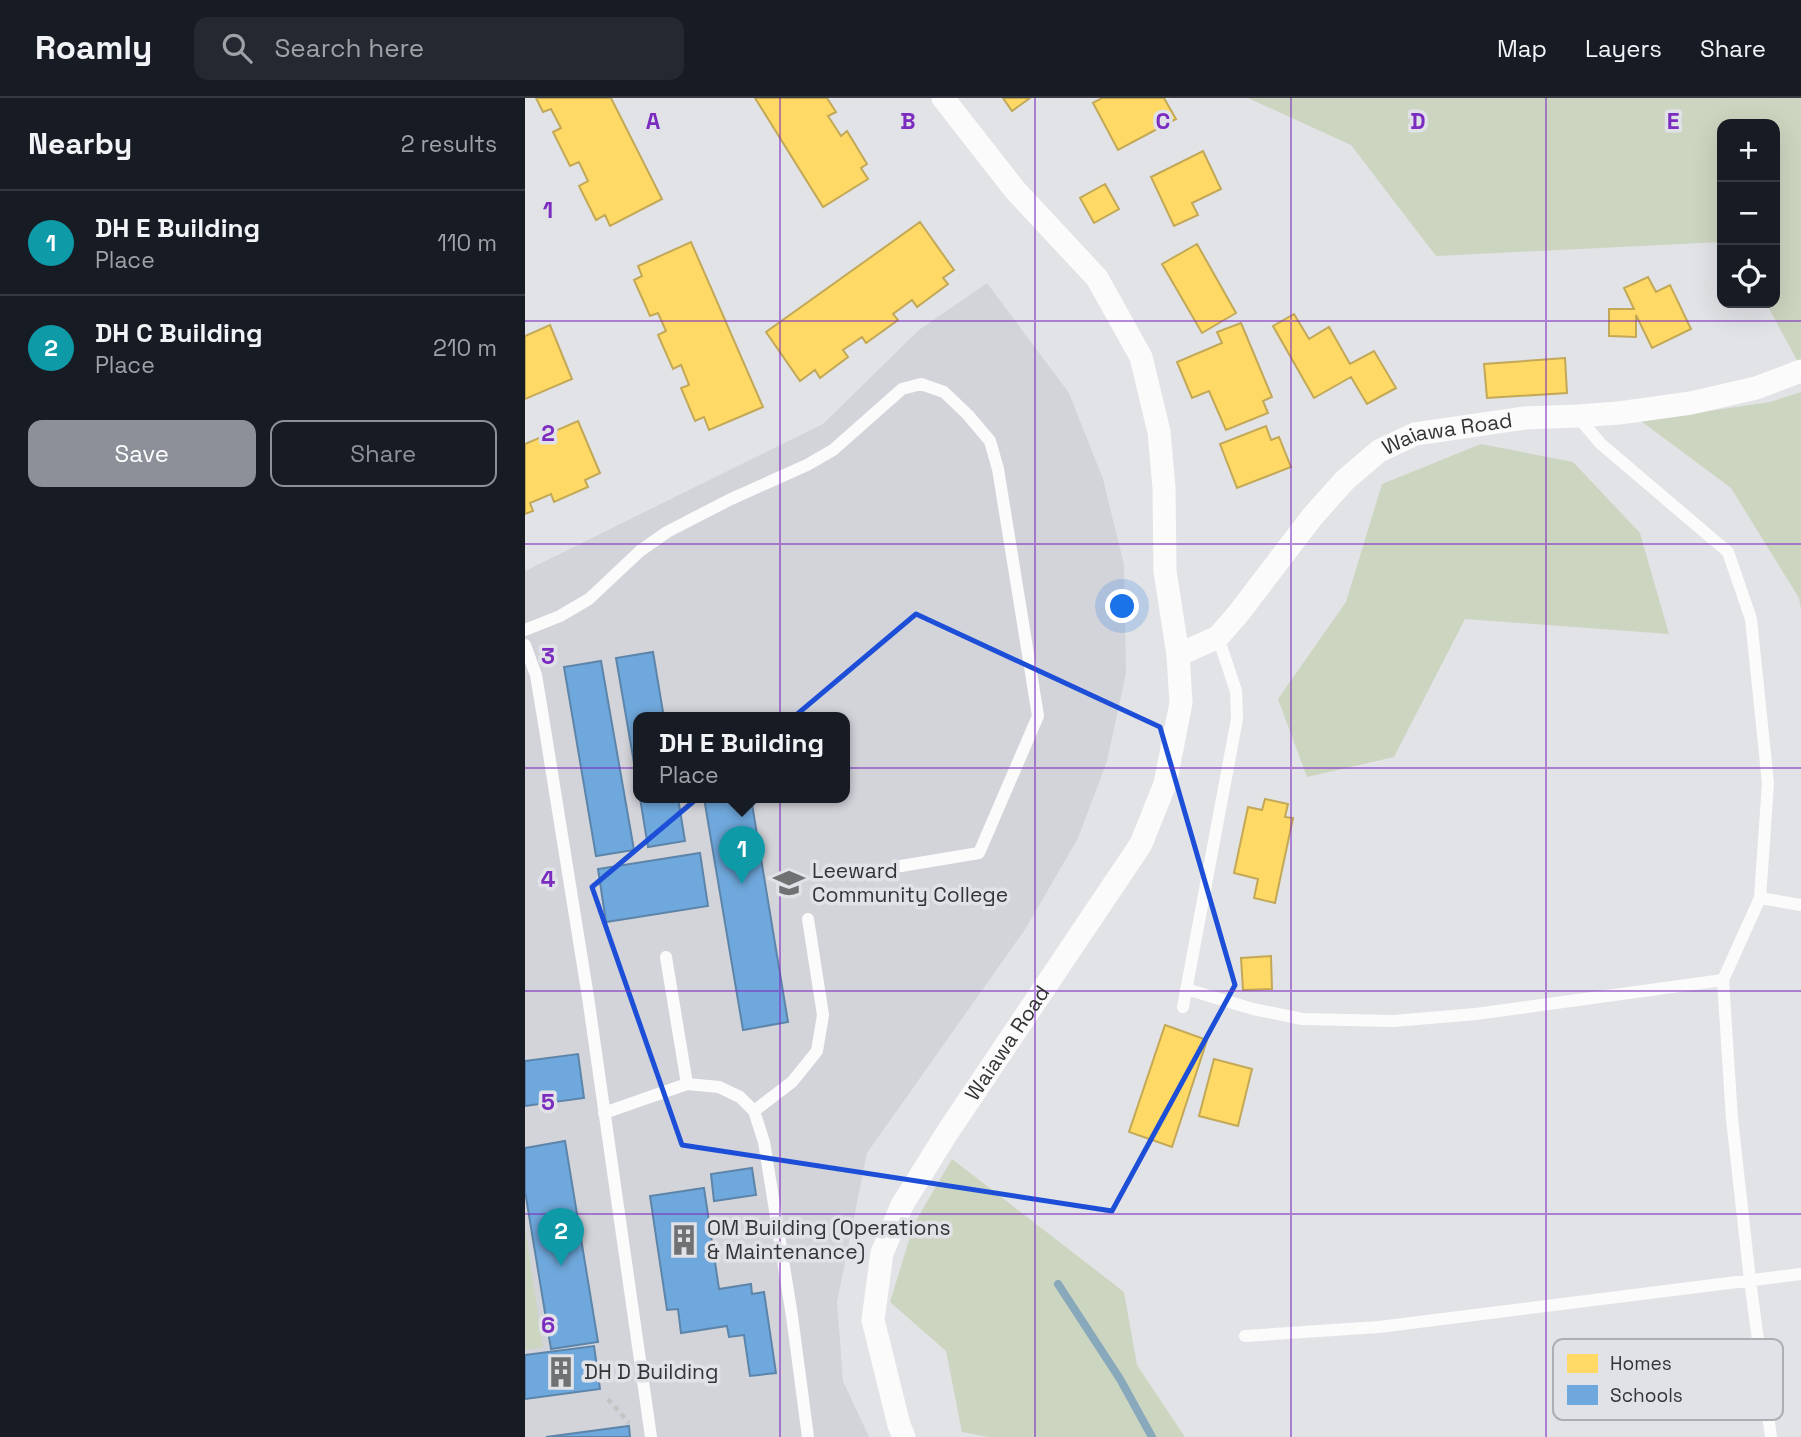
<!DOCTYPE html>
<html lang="en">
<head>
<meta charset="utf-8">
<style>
  :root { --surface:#171b24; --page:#242831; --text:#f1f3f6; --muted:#9ea1a6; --line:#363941; --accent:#8c9099 }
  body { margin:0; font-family:"Space Grotesk",sans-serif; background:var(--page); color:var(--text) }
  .controls { position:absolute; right:21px; top:21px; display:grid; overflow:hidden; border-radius:14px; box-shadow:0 7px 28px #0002 }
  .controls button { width:63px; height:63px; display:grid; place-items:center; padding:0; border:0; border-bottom:2px solid var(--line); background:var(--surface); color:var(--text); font:35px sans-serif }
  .you { position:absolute; left:598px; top:509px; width:24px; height:24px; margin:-18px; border:5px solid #fff; border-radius:50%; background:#1a73e8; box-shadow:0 0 0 10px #1a73e833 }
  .badge { display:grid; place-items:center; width:46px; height:46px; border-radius:50%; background:var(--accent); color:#fff; font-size:23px; font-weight:700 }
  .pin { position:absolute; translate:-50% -58px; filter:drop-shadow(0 2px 4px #0008) }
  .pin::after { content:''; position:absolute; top:37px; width:24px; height:21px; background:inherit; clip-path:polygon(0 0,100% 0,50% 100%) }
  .popup { position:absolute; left:108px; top:614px; width:217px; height:91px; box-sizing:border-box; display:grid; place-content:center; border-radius:14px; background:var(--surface); filter:drop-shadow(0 2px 5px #0005); font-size:23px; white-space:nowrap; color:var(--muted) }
  .popup b { font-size:26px; color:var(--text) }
  .popup::after { content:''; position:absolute; left:50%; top:100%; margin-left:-14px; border:14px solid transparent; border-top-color:var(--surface) }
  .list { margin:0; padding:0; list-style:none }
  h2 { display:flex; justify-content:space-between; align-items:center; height:91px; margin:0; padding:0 28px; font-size:30px }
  h2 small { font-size:23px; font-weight:400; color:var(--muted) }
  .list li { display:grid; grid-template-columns:46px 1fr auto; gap:21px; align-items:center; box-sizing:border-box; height:105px; padding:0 28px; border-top:2px solid var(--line) }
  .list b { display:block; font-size:26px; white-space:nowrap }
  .list p { margin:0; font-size:23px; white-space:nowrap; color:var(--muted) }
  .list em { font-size:23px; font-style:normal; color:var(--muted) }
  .actions { display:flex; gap:14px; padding:21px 28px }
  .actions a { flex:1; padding:16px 0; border:2px solid var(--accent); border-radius:14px; text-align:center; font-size:24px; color:var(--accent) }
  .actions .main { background:var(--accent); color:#fff }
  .icon { flex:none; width:38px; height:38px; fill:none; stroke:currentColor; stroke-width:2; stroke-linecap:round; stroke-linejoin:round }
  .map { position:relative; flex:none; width:1276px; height:1339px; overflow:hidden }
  header { display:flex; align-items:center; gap:42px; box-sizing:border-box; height:98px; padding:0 35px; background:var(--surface); border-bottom:2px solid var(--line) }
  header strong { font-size:33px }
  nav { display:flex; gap:38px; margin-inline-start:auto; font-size:24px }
  .search { width:490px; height:63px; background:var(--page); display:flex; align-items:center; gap:18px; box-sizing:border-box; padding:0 24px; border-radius:14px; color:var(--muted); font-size:26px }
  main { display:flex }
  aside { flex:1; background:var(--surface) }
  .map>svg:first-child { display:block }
  .built { fill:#d2d4da; fill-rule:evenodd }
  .green { fill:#ccd5c0 }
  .homes { fill:#ffd966; stroke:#c2a857; stroke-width:2 }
  .schools { fill:#6fa8dc; stroke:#5d85aa; stroke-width:2 }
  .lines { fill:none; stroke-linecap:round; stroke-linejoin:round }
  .stream { stroke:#88a8bb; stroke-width:8 }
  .path { stroke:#c3c3c4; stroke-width:4.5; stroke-dasharray:5 5; stroke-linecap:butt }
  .service { stroke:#fbfbfb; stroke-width:12 }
  .minor { stroke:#fbfbfb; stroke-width:23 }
  .marked { fill:none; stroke:#1d4ed8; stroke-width:5; stroke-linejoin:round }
  .grid { fill:none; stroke:#7b2cbf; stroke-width:2; stroke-opacity:0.55 }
  .labels { text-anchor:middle; stroke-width:7; stroke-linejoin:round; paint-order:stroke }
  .street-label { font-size:21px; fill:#333435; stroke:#e1e2e7 }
  .poi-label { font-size:21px; fill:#333435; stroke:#e1e2e7; text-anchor:start }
  .key { fill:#e1e2e7; stroke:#adaeb2; stroke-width:2 }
  .key-label { font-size:19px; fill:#333435 }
  .grid-label { font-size:23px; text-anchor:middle; font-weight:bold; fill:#7b2cbf; stroke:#e1e2e7; stroke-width:7; stroke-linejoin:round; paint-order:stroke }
</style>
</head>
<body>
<header>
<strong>Roamly</strong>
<div class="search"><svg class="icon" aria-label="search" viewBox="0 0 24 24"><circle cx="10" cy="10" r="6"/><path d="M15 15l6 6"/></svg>Search here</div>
<nav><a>Map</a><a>Layers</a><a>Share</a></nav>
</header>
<main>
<aside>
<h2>Nearby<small>2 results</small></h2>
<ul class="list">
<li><span class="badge" style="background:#0f9aa8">1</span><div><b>DH E Building</b><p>Place</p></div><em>110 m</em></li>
<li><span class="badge" style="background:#0f9aa8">2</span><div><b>DH C Building</b><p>Place</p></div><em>210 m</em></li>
</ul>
<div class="actions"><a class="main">Save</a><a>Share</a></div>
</aside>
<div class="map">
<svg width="1276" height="1339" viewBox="0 0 1276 1339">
  <rect width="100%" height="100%" fill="#e2e3e6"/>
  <!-- built -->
  <path class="built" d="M462,185L544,295L578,381L599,467L601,575L582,663L553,740L501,830L342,1055L312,1204L318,1283L344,1339H0V473L298,326L394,232ZM114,620H320V700H114Z"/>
  <!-- green -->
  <path class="green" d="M723,0H1276V262L1273,264L1241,205H1250V26H1197V144L911,158L826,47Z
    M1276,294V512L1274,500L1206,390L1116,323L1245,304Z
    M956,346L1048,364L1115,435L1144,536L940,521L869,659L782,679L753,601L821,504L857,386Z
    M427,1061L599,1194L612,1267L660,1339H463L437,1334L421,1253L365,1204L389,1126Z
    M0,1128L18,1249L0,1252Z"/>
  <!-- homes -->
  <path class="homes" d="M11,0H86L137,101L85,128L80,117L71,122L54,88L63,83L54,64L45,68L28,34L36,30L26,11L18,14Z
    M230,0H302L311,14L303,18L316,38L322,33L342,66L336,70L343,81L298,109Z
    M478,0H505L487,13Z
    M577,0H639L651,21L593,52L568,5Z
    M678,53L696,91L667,105L673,117L649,128L626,79Z
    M580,86L594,111L569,125L555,100Z
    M395,124L429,172L418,180L423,186L392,209L387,202L368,216L373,222L341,245L337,239L318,252L323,259L295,280L290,272L275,283L241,234Z
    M166,144L238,309L184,332L179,319L170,323L156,290L164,287L156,267L148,271L133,237L141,233L133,215L125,218L109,182L117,178L113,168Z
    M672,146L711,215L677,235L637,166Z
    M1123,179L1131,194L1145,187L1166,231L1127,250L1111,217V239L1084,238V211H1109L1099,190Z
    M769,216L784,241L804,229L825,266L849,253L871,290L842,306L826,279L789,300L748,228Z
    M716,225L747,299L738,303L743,315L701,332L684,293L667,300L652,264L697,245L692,234Z
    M25,227L47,281L0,301V238Z
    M1040,260L1042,295L962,300L959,266Z
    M53,323L75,375L60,382L63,389L29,404L26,396L5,405L8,413L0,416V346Z
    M741,328L746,342L754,339L766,369L712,390L695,346Z
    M740,701L763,706L760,719L768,720L750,805L729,800L733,781L709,775L723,709L737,712Z
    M746,858L747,891L718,892L716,860Z
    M640,927L682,942L647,1049L604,1034Z
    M689,961L727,971L713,1028L674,1018Z"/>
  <!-- schools -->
  <path class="schools" d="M128,554L139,620H114V694L91,560Z
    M76,563L109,752L71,758L39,569Z
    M115,700H153L160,743L123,749Z
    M179,700H226L263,924L218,932Z
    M175,755L183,808L81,824L73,771Z
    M53,956L59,1000L0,1008V963Z
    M40,1043L73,1244L26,1251L0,1093V1050Z
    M227,1070L231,1097L189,1103L186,1076Z
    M179,1090L194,1191L226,1186L227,1196L239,1194L251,1275L225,1278L219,1237L204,1239L202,1228L156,1235L153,1211L142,1212L125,1098Z
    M69,1248L75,1291L0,1301V1257Z
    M104,1328L105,1339H21Z"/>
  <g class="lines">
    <!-- stream -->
    <path class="stream" d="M533,1186L595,1281L627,1339"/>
    <!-- path -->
    <path class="path" d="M83,1301L104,1325"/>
    <!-- service -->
    <path class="service" d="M1052,318L1076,346L1203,454L1226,521L1243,685L1235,800L1198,882L1207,1021L1225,1182L1246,1339
      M0,532L35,518L64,501L115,453L142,434L204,402L282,367L308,352L377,291L396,286L419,294L443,317L465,343L473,371L513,618L454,755L376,768
      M0,547L11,577L18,619L63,899L126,1339
      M1235,800L1276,807
      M141,859L162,986
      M661,891L728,911L777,921L868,923L951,916L1198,882
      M658,909L712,621L711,593L693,539
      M229,1013L267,984L292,953L298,917L283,821
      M79,1015L162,986L194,989L215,999L229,1013L239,1044L267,1218L283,1339
      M720,1238L854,1229L1276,1176"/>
    <!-- minor -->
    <g class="minor">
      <path id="s1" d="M653,557L693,539L713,516L787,419L820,382L854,353L890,336L1000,320L1052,318L1094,315L1166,305L1231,290L1276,273"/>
      <path id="s2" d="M379,1339L374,1327L348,1222L357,1155L377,1107L422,1035L616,746L640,686L656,605L653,557L640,473L639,390L634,334L616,259L572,180L490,92L418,0"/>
    </g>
  </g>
  <!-- marked area -->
  <path class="marked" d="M391,516L635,629L710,887L587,1113L157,1047L67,789Z"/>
  <!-- grid -->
  <path class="grid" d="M255,0V1339M510,0V1339M766,0V1339M1021,0V1339M0,223H1276M0,446H1276M0,670H1276M0,893H1276M0,1116H1276"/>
  <!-- icons -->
  <defs>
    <symbol id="university-bare" viewBox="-9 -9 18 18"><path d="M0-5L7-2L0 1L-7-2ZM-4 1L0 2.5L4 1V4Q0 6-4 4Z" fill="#707173" stroke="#e1e2e7" stroke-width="2.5" paint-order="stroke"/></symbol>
    <symbol id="building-bare" viewBox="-9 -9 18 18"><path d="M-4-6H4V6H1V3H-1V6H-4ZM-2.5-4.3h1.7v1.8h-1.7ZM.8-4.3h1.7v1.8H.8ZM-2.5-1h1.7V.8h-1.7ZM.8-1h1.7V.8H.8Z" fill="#707173" stroke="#e1e2e7" stroke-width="2.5" paint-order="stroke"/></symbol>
  </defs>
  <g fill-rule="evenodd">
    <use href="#university-bare" x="242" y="763" width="44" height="44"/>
    <use href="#building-bare" x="137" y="1120" width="44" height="44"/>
    <use href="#building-bare" x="14" y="1252" width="44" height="44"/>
  </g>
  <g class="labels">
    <!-- street labels -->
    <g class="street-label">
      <text dy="7" stroke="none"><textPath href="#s1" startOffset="362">Waiawa Road</textPath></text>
      <text dy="7" stroke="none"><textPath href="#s2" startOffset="434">Waiawa Road</textPath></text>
    </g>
    <!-- poi labels -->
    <g class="poi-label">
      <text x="287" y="780">Leeward<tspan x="287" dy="24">Community College</tspan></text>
      <text x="182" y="1137">OM Building (Operations<tspan x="182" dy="24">&amp; Maintenance)</tspan></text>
      <text x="59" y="1281">DH D Building</text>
    </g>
  </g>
  <!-- legend -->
  <rect x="1028" y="1241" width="230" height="81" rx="10" class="key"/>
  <rect x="1042" y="1256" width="31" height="19" fill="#ffd966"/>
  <rect x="1042" y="1287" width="31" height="20" fill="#6fa8dc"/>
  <g class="key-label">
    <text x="1085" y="1272">Homes</text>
    <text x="1085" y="1304">Schools</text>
  </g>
  <g class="grid-label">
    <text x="128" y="31">A</text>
    <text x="383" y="31">B</text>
    <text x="638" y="31">C</text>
    <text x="893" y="31">D</text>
    <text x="1148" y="31">E</text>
    <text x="23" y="120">1</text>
    <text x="23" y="343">2</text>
    <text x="23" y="566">3</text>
    <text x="23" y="789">4</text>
    <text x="23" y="1012">5</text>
    <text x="23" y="1235">6</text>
  </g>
</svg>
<div class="controls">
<button>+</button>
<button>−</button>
<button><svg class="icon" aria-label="locate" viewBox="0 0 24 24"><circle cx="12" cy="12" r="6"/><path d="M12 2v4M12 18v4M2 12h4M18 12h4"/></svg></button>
</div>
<div class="you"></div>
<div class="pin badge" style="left:217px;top:786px;background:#0f9aa8">1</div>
<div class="popup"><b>DH E Building</b>Place</div>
<div class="pin badge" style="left:36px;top:1168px;background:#0f9aa8">2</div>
</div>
</main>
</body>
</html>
